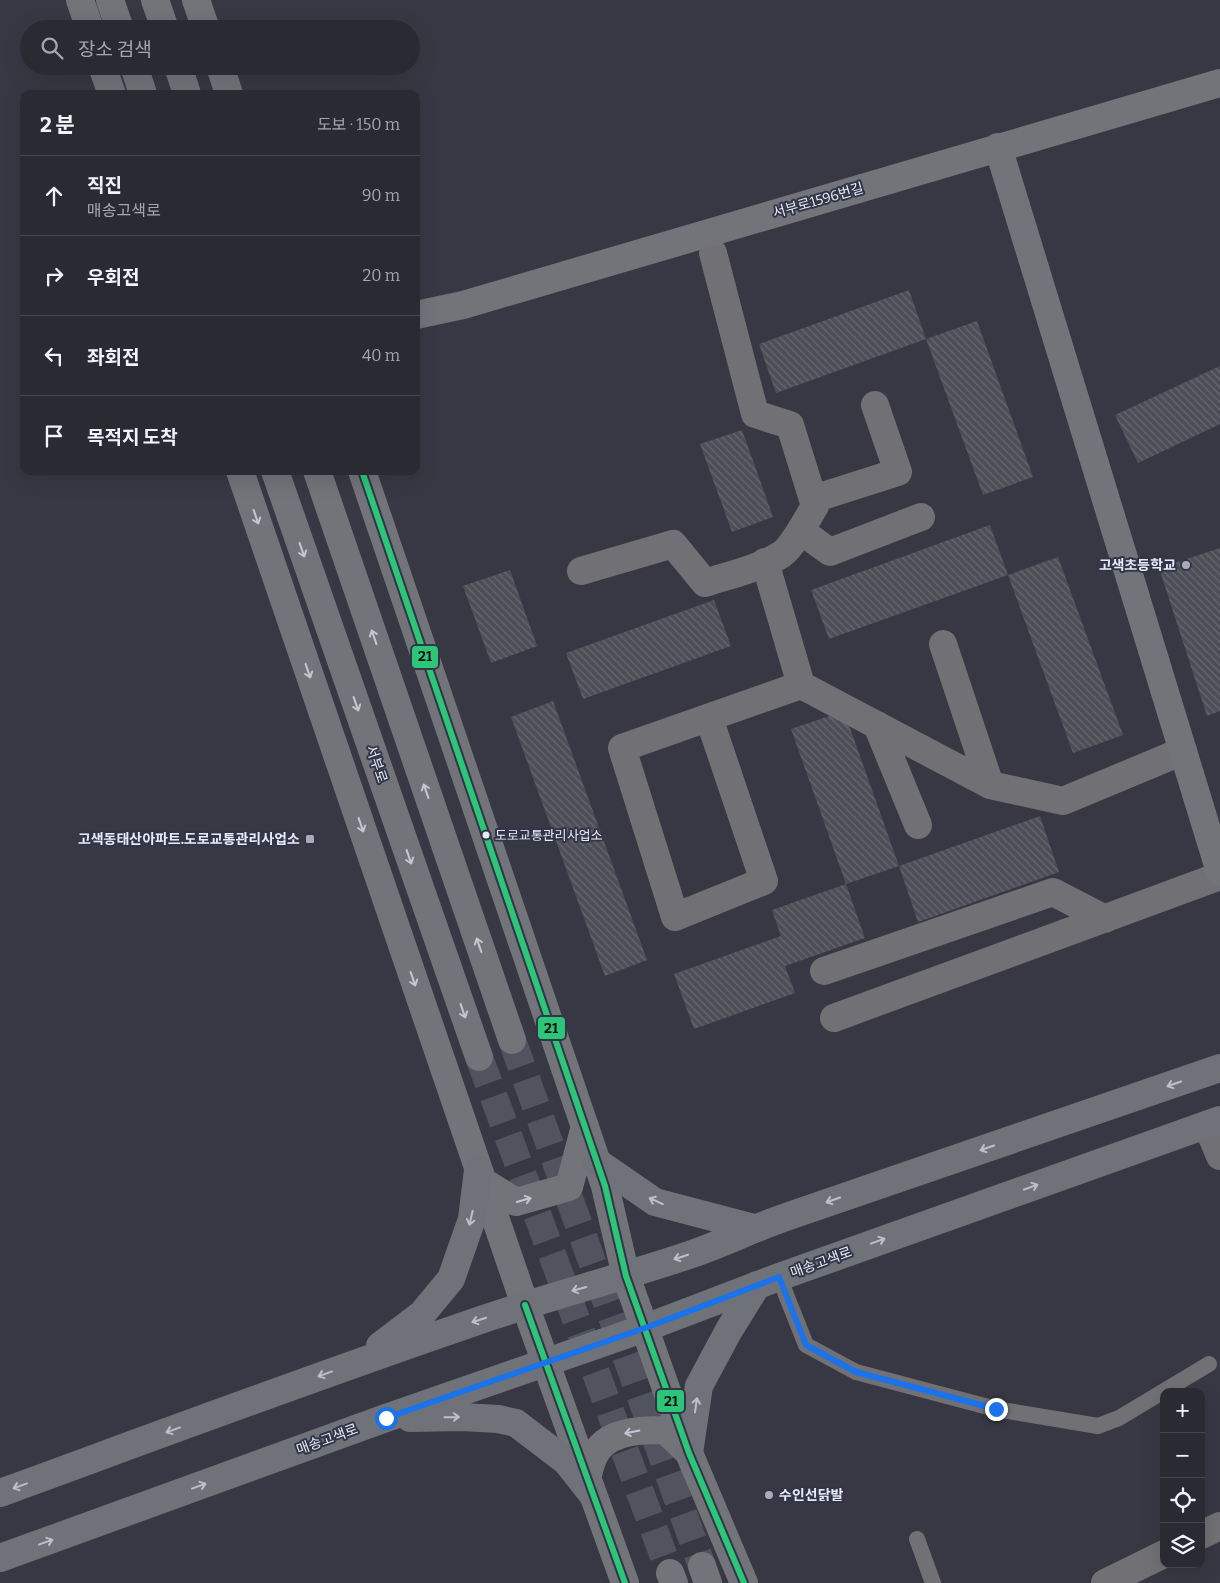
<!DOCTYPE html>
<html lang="ko">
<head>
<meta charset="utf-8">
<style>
  :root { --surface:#292a32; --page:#35363e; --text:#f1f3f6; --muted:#a5a7ac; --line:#45464d }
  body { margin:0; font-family:Bitter,"Noto Sans KR",serif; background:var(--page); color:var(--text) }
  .controls { position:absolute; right:15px; bottom:15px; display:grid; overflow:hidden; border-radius:10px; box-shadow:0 5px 20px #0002 }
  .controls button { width:45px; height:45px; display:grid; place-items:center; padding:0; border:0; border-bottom:1px solid var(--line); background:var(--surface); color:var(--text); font:25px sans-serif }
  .stop { position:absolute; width:15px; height:15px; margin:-11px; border:4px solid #1a73e8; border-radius:50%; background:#fff }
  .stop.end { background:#1a73e8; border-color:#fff; box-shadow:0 1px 5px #0008 }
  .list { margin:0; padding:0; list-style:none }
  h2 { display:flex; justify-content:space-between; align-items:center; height:65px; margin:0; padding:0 20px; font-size:21px }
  h2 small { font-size:16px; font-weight:400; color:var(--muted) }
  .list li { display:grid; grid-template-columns:32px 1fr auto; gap:15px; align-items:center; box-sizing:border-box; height:80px; padding:0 20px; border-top:1px solid var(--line) }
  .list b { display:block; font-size:19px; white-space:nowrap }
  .list p { margin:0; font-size:16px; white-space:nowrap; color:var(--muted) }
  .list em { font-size:16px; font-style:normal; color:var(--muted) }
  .icon { flex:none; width:28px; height:28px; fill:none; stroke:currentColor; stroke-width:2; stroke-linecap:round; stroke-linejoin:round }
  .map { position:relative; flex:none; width:1220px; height:1583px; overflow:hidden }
  .search { position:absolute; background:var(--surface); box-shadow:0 5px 20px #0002; left:20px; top:20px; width:400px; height:55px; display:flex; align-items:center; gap:12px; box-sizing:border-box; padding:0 18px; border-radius:28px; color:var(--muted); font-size:19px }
  .panel { position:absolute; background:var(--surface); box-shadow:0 5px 20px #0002; left:20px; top:90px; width:400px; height:385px; border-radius:10px }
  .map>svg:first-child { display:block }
  .building { fill:url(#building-back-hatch) }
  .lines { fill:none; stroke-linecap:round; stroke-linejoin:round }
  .secondary-tunnel { stroke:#51535e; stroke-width:28; stroke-dasharray:28 14; stroke-linecap:butt }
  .lane { stroke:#707075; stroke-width:16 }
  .street { stroke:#707075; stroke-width:28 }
  .secondary { stroke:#72747a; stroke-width:28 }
  .primary { stroke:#707279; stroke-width:28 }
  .bus-1-casing { stroke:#323548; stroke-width:10 }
  .bus-1 { stroke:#2dc577; stroke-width:6 }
  .oneway { stroke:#c4c7d1 }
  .oneway2 { stroke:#bdc0ca }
  .route { stroke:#1a73e8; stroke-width:6 }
  .poi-dot { fill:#a9acb7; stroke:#323548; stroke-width:2 }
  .bus-dot { fill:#e7eaf6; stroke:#323548; stroke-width:2 }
  .labels { text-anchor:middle; stroke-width:4; stroke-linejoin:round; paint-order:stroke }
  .bus-label { font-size:13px; fill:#e7eaf6; stroke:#323548; text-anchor:start }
  .street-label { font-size:14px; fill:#e7eaf6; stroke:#323548 }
  .poi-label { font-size:14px; font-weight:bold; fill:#e7eaf6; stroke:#323548; text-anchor:end }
  .line-badge { stroke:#323548; stroke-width:2 }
  .pale-badge-label { font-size:14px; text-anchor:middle; font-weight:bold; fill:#111 }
</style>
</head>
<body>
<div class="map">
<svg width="1220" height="1583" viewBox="0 0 1220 1583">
  <defs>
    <pattern id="building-back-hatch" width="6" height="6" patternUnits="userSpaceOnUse" patternTransform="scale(1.25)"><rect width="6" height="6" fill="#4d4e57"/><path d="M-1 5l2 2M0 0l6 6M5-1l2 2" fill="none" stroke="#676870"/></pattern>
  </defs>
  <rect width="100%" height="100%" fill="#373843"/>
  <!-- building -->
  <path class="building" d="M909,290L926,339L776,393L759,344Z
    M977,321L1033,477L983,495L926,339Z
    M1220,366V424L1138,463L1115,415Z
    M742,430L773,517L732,532L700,444Z
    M990,525L1008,575L829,639L811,590Z
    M1220,548V711L1207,716L1159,568Z
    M1058,557L1123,735L1073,753L1008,575Z
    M510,570L537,646L491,663L463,586Z
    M714,600L731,646L583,699L566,653Z
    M553,701L647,960L605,976L511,717Z
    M844,711L899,866L846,884L791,729Z
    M1040,816L1059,872L918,922L899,866Z
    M846,884L865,938L785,966L795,993L694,1029L674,974L781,936L772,910Z"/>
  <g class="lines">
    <!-- secondary-tunnel -->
    <path class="secondary-tunnel" d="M512,1040L702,1566
      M479,1057L670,1573"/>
    <!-- lane -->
    <path class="lane" d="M779,1277L806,1345L856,1372L996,1409L1098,1426L1119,1418L1209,1364
      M917,1539L933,1583"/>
    <!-- street -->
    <path class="street" d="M813,499L898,472L875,405
      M801,531L830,552L921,517
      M765,562L801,685L990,785L1063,801L1183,751
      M581,571L673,544L705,583C729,575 761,568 782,554C793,546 807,519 815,506L790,425L755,414L713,253
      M943,644L990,785
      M709,718L764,881L675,917L622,748L801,685
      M877,725L918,825
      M824,971L1053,892L1105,919
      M834,1018L1220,876
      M1207,1125L1220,1156
      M1201,1535L1220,1526
      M1105,1583L1164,1554"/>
    <!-- secondary -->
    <path class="secondary" d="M80,0L90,29
      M110,0L120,29
      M155,0L165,29
      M196,0L206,29
      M102,66L112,94
      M134,66L143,94
      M178,66L187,94
      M220,66L229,94
      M998,147L1220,872
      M416,315L463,305L1220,83
      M240,471L525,1305L625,1583
      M275,471L479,1057
      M317,471L512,1040
      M362,471L605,1186L626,1276L689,1453L744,1583
      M482,1181L516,1202L569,1187L585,1126
      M587,1480C589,1470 591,1459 597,1451C611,1430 643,1430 665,1430L688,1452
      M702,1566L708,1583
      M670,1573L674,1583"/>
    <!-- primary -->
    <path class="primary" d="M597,1162L655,1202L754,1228
      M380,1346L422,1314L451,1279L472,1219L478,1170
      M410,1418L462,1417L498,1419L516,1423L567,1462L593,1495
      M689,1453L699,1386L729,1330L757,1285
      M0,1493C156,1436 311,1378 469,1324C543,1298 618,1279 692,1254C724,1243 754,1228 786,1217L1220,1068
      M0,1558L386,1418L645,1328L779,1277L1220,1120"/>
    <defs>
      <path id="bus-1" d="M362,471L605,1186L626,1276L689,1453L744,1583
        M525,1305L625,1583"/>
    </defs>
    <!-- bus-1 casing -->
    <use href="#bus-1" class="bus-1-casing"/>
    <!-- bus-1 -->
    <use href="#bus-1" class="bus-1"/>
  </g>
  <!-- one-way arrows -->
  <defs><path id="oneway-shaft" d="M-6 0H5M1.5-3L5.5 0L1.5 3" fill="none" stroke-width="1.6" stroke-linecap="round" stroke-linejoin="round" transform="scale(1.25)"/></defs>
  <g class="oneway">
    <use href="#oneway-shaft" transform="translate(256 517) rotate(71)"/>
    <use href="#oneway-shaft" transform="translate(302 550) rotate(71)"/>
    <use href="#oneway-shaft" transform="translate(374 637) rotate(-109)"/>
    <use href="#oneway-shaft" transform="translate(308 671) rotate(71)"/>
    <use href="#oneway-shaft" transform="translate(356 704) rotate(71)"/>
    <use href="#oneway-shaft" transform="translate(426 791) rotate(-109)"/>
    <use href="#oneway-shaft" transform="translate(361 825) rotate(71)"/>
    <use href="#oneway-shaft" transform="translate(409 857) rotate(71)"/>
    <use href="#oneway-shaft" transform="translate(479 945) rotate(-109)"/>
    <use href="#oneway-shaft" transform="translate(413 979) rotate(71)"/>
    <use href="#oneway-shaft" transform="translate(463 1011) rotate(71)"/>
    <use href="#oneway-shaft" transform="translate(524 1200) rotate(-16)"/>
    <use href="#oneway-shaft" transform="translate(632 1432) rotate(169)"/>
  </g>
  <g class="oneway2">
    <use href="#oneway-shaft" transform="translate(1174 1084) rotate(161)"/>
    <use href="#oneway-shaft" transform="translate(987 1148) rotate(161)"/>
    <use href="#oneway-shaft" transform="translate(1031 1187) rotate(-20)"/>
    <use href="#oneway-shaft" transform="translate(833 1200) rotate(161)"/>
    <use href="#oneway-shaft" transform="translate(656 1201) rotate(-156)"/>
    <use href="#oneway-shaft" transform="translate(471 1218) rotate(103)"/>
    <use href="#oneway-shaft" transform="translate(878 1241) rotate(-20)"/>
    <use href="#oneway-shaft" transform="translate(681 1257) rotate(162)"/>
    <use href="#oneway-shaft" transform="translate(579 1289) rotate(164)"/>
    <use href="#oneway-shaft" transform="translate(479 1320) rotate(162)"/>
    <use href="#oneway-shaft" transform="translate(325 1374) rotate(160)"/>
    <use href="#oneway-shaft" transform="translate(696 1405) rotate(-82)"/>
    <use href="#oneway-shaft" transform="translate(452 1417) rotate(-1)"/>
    <use href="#oneway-shaft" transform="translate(173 1430) rotate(160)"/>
    <use href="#oneway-shaft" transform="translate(20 1486) rotate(160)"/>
    <use href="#oneway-shaft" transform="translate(199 1486) rotate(-20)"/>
    <use href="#oneway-shaft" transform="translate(46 1542) rotate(-20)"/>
  </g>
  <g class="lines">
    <!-- route -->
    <path class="route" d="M386,1418L645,1328L779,1277L806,1345L856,1372L996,1409"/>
  </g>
  <!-- markers -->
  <g class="poi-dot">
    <circle cx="1186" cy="565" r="5"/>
    <rect x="305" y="834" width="10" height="10" rx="2.5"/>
    <circle cx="769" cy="1495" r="5"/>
  </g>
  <circle class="bus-dot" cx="486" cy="835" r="4.5"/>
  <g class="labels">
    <!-- bus labels -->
    <g class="bus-label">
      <text x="495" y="840">도로교통관리사업소</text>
    </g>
    <!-- street labels -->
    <g class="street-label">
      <text transform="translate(818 200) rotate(-16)" y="5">서부로1596번길</text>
      <text transform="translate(377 764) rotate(71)" y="5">서부로</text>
      <text transform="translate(821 1262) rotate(-20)" y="5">매송고색로</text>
      <text transform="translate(327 1439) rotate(-20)" y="5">매송고색로</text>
    </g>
    <!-- poi labels -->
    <g class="poi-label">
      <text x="1176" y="570">고색초등학교</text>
      <text x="300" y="844">고색동태산아파트.도로교통관리사업소</text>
      <text x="779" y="1500" text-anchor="start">수인선닭발</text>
    </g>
  </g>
  <g class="line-badge">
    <rect x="411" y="645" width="28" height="24" rx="5" fill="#2dc577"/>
    <rect x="537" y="1016" width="29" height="24" rx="5" fill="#2dc577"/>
    <rect x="656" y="1389" width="29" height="24" rx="5" fill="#2dc577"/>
  </g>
  <g class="pale-badge-label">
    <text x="425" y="661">21</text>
    <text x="551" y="1033">21</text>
    <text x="671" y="1406">21</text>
  </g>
</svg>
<div class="controls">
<button>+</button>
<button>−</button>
<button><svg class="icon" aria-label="locate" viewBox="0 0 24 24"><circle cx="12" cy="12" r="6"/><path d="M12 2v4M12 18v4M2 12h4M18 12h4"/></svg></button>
<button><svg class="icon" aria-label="layers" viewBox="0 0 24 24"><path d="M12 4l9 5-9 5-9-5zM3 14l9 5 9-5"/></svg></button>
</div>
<div class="stop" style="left:386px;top:1418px"></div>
<div class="stop end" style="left:996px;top:1409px"></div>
<div class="search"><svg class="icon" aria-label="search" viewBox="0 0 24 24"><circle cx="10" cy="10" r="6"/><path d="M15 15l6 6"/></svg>장소 검색</div>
<section class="panel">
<h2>2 분<small>도보 · 150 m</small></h2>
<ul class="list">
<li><svg class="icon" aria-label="ahead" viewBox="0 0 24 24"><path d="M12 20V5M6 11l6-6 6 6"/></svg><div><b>직진</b><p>매송고색로</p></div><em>90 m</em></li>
<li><svg class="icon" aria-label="right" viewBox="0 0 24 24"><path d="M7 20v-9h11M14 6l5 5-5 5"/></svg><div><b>우회전</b></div><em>20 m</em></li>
<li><svg class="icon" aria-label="left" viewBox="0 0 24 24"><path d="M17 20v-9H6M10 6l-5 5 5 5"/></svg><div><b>좌회전</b></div><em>40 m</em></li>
<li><svg class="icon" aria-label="arrive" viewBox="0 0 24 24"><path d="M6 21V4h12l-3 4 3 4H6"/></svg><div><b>목적지 도착</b></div></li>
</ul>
</section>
</div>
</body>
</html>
